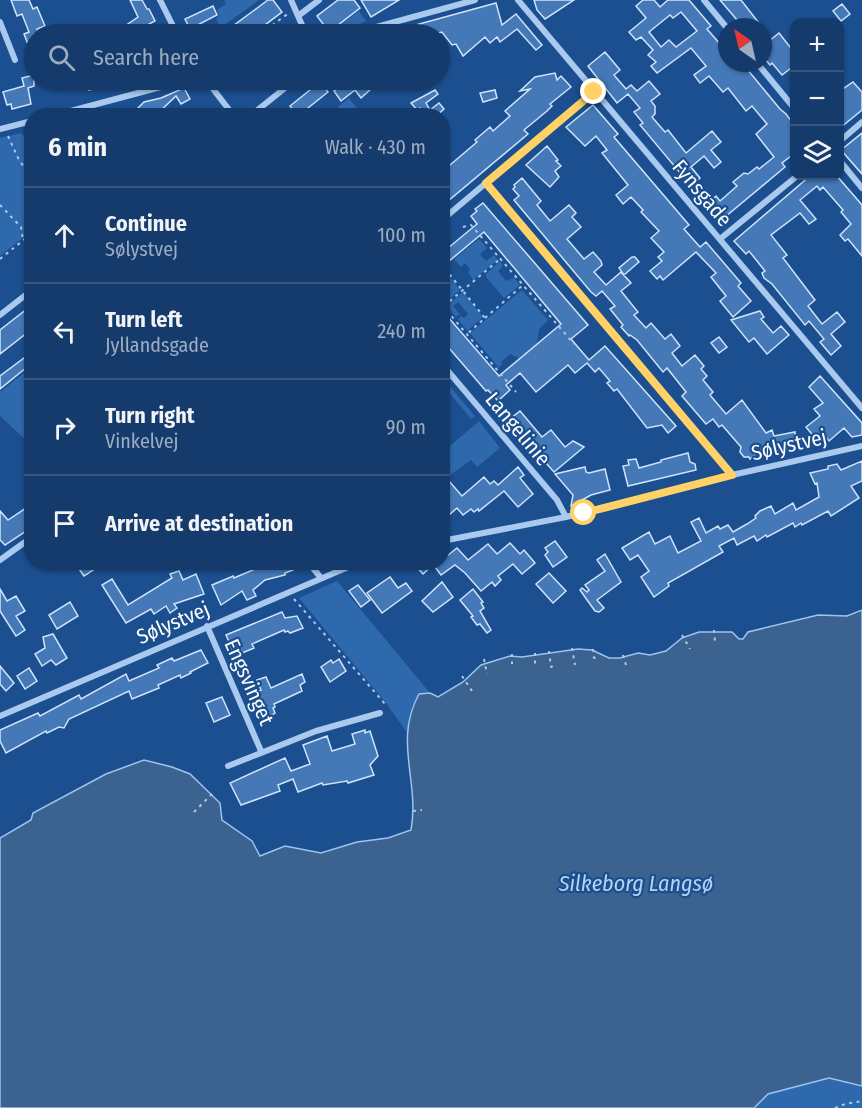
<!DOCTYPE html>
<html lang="en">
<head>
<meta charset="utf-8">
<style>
  :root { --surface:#143b6b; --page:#214673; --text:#f1f3f6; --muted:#9dadc1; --line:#33557e }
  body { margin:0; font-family:"Fira Sans Condensed",sans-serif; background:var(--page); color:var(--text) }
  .controls { position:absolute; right:18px; top:18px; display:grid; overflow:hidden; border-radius:12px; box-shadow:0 2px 4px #0004 }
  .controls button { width:54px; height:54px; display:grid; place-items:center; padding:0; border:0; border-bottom:2px solid var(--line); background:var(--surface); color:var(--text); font:30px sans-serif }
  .compass { position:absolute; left:718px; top:18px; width:54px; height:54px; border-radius:50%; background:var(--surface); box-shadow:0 2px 4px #0004; rotate:326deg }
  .stop { position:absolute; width:18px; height:18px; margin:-14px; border:4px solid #ffd166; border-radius:50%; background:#fff }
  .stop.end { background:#ffd166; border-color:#fff; box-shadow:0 2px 6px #0008 }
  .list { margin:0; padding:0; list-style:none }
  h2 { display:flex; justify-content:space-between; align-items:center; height:78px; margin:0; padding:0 24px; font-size:26px }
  h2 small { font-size:20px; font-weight:400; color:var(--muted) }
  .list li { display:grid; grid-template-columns:39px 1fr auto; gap:18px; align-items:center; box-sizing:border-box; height:96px; padding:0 24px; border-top:2px solid var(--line) }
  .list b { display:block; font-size:22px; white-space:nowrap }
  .list p { margin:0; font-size:20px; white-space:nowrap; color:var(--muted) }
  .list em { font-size:20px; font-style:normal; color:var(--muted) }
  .icon { flex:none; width:33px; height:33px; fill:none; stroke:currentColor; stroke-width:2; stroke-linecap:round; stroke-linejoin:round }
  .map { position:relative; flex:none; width:862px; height:1108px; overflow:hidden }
  .search { position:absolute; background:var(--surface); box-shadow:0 2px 4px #0004; left:24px; top:24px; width:426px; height:66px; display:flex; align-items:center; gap:15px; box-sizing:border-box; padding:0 21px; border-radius:33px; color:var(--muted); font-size:22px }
  .panel { position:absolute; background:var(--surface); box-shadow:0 2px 4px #0004; left:24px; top:108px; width:426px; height:462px; border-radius:24px }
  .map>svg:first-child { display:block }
  .green { fill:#2e69ad }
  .water { fill:#3c6290; stroke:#9cc4f0; stroke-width:1.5 }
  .building { fill:#4478b7; stroke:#cfe3fa; stroke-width:1.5; fill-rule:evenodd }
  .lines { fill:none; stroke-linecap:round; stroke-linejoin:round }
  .path { stroke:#a9c9ee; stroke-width:2; stroke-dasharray:3 4.5; stroke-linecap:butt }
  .street { stroke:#a9c9ee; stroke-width:6 }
  .route { stroke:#ffd166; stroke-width:8 }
  .labels { text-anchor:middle; stroke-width:4.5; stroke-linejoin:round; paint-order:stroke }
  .street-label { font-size:21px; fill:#fff; stroke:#1b4f8f }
  .water-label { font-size:22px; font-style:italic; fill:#b5d3f5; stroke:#1b4f8f }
</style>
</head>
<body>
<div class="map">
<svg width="862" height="1108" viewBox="0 0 862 1108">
  <rect width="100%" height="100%" fill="#1b4f8f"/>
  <!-- green -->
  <path class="green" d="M224,0H259L220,28L216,18L219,16L217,10L226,4Z
    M359,11L366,21L340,34H325L326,31L329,33Z
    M349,98L362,115H327L340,109L338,107Z
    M21,133L31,146V246L24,237L0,256V138Z
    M479,239L487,248L480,254L486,261L494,255L498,260L473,280L468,272L470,269L465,263L461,267L454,259Z
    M500,261L503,266L498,271L506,281L514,278L520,285L504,298L486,277V274Z
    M450,277L460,290L445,303L443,300V279Z
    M522,290L548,320L539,329L537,343L519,358L510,354L501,362L502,364L499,368L470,333Z
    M463,292L483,317L467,331L458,319L461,316L464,318L468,314L458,302L453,306L460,314L456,317L447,306Z
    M31,367V445L0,416V392Z
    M442,377L475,416L471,419L443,385Z
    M479,421L500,448L477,467L471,460L446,478L443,475V452Z
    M337,581L430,693L419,694L412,706L408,734L386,703L299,598Z
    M829,1078L862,1086V1108H755L768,1094Z"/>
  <!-- water -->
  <path class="water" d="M862,610V1086L829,1078L768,1094L754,1108H0V838L31,820L33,813L106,774L144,760L172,767L190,774L220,803L222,820L252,841L260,856L285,846L321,853L357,842L388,838L411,830C420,782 393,741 419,694L430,693L438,697L463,682L481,665L510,656L522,657L578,649L592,650L609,658H620L638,653L650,655L666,651L682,638L699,632H732L739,639H743L748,632L818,615L847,616Z"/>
  <!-- building -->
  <path class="building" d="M11,0H29L33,9L37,7L45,26L37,29L39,34H34V60L24,34L29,32L22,14L17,16Z
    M130,0H142L147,9H149L155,21L149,24L152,31H150L151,34H137L136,31L129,34L125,26L138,17Z
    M268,0H273L282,12L253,34H222Z
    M338,0H354L360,8L329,32L317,16Z
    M361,0H399L371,17Z
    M534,0H574L545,19L537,10Z
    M643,0H654L660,7L668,0H689L711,26L707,29L727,52V63H742L780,109L786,114L795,126V153L782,163L785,167L719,222L709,211L713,207L709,202L716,196L720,201L737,186L733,182L744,173L748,174L757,167L759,169L774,157L756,134L767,124L752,106L746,111L728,88L723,92L709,76L700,83L694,75L706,66L691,48L657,73L651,66L656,62L648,55L653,50L641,37L636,40L629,32L646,18L636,6ZM681,12L697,31L676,47L669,40L661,47L649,32L670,15L673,18Z
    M720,0H741L762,27H740L736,21L737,20Z
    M496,3L502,25L516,14L542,45L536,50L517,29L500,42L497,37L490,43L485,37L463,56L456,44L452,45L442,32L434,34H390V32Z
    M842,4L850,14L841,21L833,11Z
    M213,6L217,15L190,29L185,19Z
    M779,33L790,47L795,43V65L782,75L772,63L770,65L763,57V34L769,41Z
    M605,52L620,70L614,75L626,89L631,85L637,91L649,81L660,94L651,101L655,106V114L652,117L665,132L668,130L686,153L712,131L721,142L711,150L721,162L714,168L704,156L691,167L700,178L691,186L640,125L643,123L634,112L640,108L628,94L617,103L588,66Z
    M555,73L557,80L561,76L571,87L550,104L552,106L547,111L524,130L528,134L442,206L443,178L447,175L443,171L477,142L475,140L490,127L493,131L510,116L505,111L530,89L520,91L535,77Z
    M34,75V86L28,88L31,104L12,109L11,104L7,105L3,92L24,86L22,78Z
    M86,80H119V82L89,90Z
    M349,80H363L371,89L361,98L355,90L341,101L334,91Z
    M320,82L328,92L298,116L290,106Z
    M853,82L862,92V110L840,128V91Z
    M184,88L190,99L181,104L176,96L155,116H143L137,109L144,102L161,98Z
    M435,90L438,94L426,103L430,110L439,103L444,109L436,116H423L425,114L420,108L417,110L411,103Z
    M495,90L497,98L483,102L480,93Z
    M593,105L618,134L614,137L689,225L684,229L700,247L706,242L741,283L738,286L751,301L733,317L720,301L726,296L711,277L716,273L696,252L663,280L660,276L657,279L650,271L662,261L658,257L664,252L651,238L659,231L641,212L643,210L631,197L623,204L616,195L628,185L602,153L607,150L596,136L585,146L566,127Z
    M862,133V174L841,150Z
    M547,146L558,160L556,161L561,166L555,171L559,177L550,187L526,165Z
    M810,176H837L862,205V256L848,239L845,241L840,235L851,224L841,212L843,210L823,187L820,190L817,186L800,200L816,219L809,224L800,213L771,235L787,255L783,258L815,300L808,306L822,324L837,312L845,322L831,334L841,346L831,355L820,342L824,339L809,321L805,325L772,284L764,278L762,273L765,271L749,251L746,254L734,241Z
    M522,178L541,201L537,205L550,221L569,205L576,213L572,217L581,227L567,239L584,259L593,252L601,261L602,265L594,272L606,285L621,272L631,283L621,291L638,312L634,315L646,328L651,323L665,339L671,334L680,346L672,353L682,366L695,355L704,366L701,369L707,376L703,380L713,392L710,395L726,414L742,400L766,433L772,430L774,436L795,432L796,447L774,452L769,456L763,448L750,459L749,457H744L740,452L741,447L722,425L719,427L713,419L706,424L682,396L686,392L667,368L663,372L637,340L630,335L629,336L621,327L623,325L610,309L615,306L602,291L596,296L591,292L514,200L519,196L513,189L515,187L514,185Z
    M483,203L588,325L571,339L589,360L605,346L676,426L668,433L662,425L647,428L617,389L614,391L607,383L610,381L599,368L595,372L587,363L575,373L568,365L536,392L520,373L506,385L510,390L498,401L488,390L486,391L442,340V310L499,376L561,324L484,232L442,267V253L477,224L471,216L477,211L475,209Z
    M632,257H635L639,262L624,275L619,268Z
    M32,305V329L0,354V330Z
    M760,311L764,317L761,319L773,333L781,326L789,335L767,354L754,338L749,342L731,320Z
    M719,337L727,347L719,353L711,343Z
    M28,355L32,359V363L0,389V376Z
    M820,376L862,423V435L852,437L844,428L829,441L827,438L820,444L806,427L820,416L814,409L823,403L809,387Z
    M520,411L542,437L551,430L565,447L573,441L584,447L554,472L512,425L513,424L510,419Z
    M688,453L690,462L695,464L696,470L628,486L623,466L629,465L628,460L636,459L639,468L661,462V460Z
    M862,461V481L851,486L859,498L831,516L828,511L802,525L801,523L795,527L793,523L767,537L766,535L757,541L754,536L737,545L734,538L719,546L723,552L668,583L669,586L654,597L641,577L649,571L638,555L630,560L622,548L649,532L655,544L670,536L678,553L701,541L691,522L699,518L706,533L718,526L720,529L728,525L733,532L747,524L756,518L755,516L760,511L771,506L775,514L793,503L796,510L819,497L817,483L815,484L810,473L828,469V466L837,464L841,470Z
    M518,467L524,475L520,478L533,494L518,507L504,491L479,511L478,509L474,512L471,509L463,515L457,508L442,521V487L449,481L462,496L484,477L490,484L494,481L498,485Z
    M585,467L586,472L589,473L605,469L610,490L591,495L571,506L573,495L555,474Z
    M32,504V527L5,545L0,540V511L8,520Z
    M555,541L567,557L553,567L545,555L548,552L545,548Z
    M510,543L520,554L524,550L535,563L522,574L513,564L498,576L501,580L495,586L492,582L481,591L465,573L455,565L441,575L435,567L442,562V560L457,548L468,560L488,544L497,554Z
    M605,554L621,582L597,600L604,608L599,612L595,611L580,590L582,588L587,592L589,590L585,585L605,571L597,560Z
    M74,562H88L93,570L84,576Z
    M260,562H291L293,570L285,573V575L265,580L253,590L256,596L247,600L242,591L221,605L212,585L231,577L233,576L234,578L262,566Z
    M412,562H436L423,574Z
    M179,571L183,580L196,574L204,594L174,604L177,608L170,613L166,606L154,614L151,609L126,623L102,585L112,579L128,605L172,578L170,574Z
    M549,573L566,591L553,603L536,584Z
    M390,577L398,588L406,583L412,591L382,613L367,593Z
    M442,582L453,597L433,612L422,601Z
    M358,585L370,600L361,607L349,591Z
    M0,589L7,601L16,596L25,611L16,616L25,630L16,636L0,611Z
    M473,589L483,602L481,603L484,608L480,611L491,630L487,633L480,624L477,625L471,617L473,616L460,600Z
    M70,602L78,616L57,629L49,615Z
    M282,612L285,618L297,616L303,628L290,633L288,631L285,632L284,630L252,644L254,648L242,653L240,648L233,651L226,635Z
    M53,634L67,658L56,665L51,660L42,666L35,654L45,648L43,637Z
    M201,650L208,663L190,672L191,673L181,678L180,675L158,685L159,688L132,699L129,691L69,719L64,728L59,727L47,733L46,731L6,753L0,741V730L38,713L40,716L79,695L81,699L126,674L129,681L159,668L157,665L172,658L174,661Z
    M339,659L346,671L330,682L321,667L331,660L333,663Z
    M0,666L14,683L6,691L0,684Z
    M29,668L37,681L25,689L17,676Z
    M302,674L305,682L300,685L302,691L274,704L275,707L273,708L275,713L272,715L264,717L262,713L259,714L251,694L261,690L257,680L266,677L271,688Z
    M222,697L230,715L214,722L206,703Z
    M365,730V733L370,731L378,756L370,765L374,775L348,783L347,781L323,785L322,783L298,792L293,779L278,785L280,791L241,805L230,783L285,758L291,771L310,764L303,745L327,736L332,751L355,744L352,734Z"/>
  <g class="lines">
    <!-- path -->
    <path class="path" d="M260,34L289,13
      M8,136L19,160L32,178
      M0,205L21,227L23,240
      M463,227L471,225L574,344
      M0,259L26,238
      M442,277L450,275L485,318L467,334
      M442,305L516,392
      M444,306L500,259
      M485,318L523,285
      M442,432L450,441
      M294,599L385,704V706
      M714,630L715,642
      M682,635L690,649
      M572,648L575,665
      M593,649L594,658H597
      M549,651L551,667L553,666
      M535,653V664
      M512,654V664
      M623,655L626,665
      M484,659L487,674
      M462,676L472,691
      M413,811L422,810
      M194,812L213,793
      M835,1108L845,1104L862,1101"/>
    <!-- street -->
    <path class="street" d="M160,0L177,34
      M291,0L306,34
      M518,0L862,408
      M704,0L727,28
      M298,16L319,0
      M0,22L15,60
      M357,34L369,29L475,0
      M757,63L794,108
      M206,80L234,116
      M52,116L187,80
      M250,116L295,80
      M0,129L32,121
      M840,141L862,122
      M840,161L862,188
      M486,183L732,475
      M442,220L594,92
      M720,239L797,176
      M0,315L32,290
      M442,364L557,500L566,517
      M442,541L566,517L732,475L862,446
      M0,560L32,537
      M308,562L321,578
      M207,626L261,751
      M0,716L360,562
      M228,766L316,731L380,713"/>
  </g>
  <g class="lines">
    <!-- route -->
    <path class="route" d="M584,513L732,475L486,183L594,92"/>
  </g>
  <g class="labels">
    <!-- street labels -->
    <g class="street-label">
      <text transform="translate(702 193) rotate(50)" y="7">Fynsgade</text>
      <text transform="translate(518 429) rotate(50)" y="7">Langelinie</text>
      <text transform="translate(789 445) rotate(-13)" y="7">Sølystvej</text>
      <text transform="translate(173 623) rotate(-23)" y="7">Sølystvej</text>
      <text transform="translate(249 682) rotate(66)" y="7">Engsvinget</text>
    </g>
    <!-- water labels -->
    <g class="water-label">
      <text x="636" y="891">Silkeborg Langsø</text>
    </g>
  </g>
</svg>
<div class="controls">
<button>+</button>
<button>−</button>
<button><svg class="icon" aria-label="layers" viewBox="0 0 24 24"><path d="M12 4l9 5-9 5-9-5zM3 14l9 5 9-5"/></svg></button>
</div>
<svg class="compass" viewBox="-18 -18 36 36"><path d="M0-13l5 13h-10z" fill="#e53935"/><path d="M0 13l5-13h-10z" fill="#9dadc1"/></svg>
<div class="stop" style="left:584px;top:513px"></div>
<div class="stop end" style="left:594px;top:92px"></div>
<div class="search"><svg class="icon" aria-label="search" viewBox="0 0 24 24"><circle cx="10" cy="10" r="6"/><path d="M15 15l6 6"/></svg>Search here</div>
<section class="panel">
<h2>6 min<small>Walk · 430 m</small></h2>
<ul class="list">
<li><svg class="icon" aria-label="ahead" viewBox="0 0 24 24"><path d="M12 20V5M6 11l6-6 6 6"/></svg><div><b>Continue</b><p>Sølystvej</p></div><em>100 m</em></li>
<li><svg class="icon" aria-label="left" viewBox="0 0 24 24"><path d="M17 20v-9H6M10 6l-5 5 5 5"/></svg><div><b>Turn left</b><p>Jyllandsgade</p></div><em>240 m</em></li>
<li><svg class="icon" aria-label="right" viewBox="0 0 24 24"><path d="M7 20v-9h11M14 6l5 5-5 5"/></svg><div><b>Turn right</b><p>Vinkelvej</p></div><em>90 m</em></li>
<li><svg class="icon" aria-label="arrive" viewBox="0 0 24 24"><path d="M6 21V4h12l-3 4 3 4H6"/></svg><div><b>Arrive at destination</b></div></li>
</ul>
</section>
</div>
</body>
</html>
